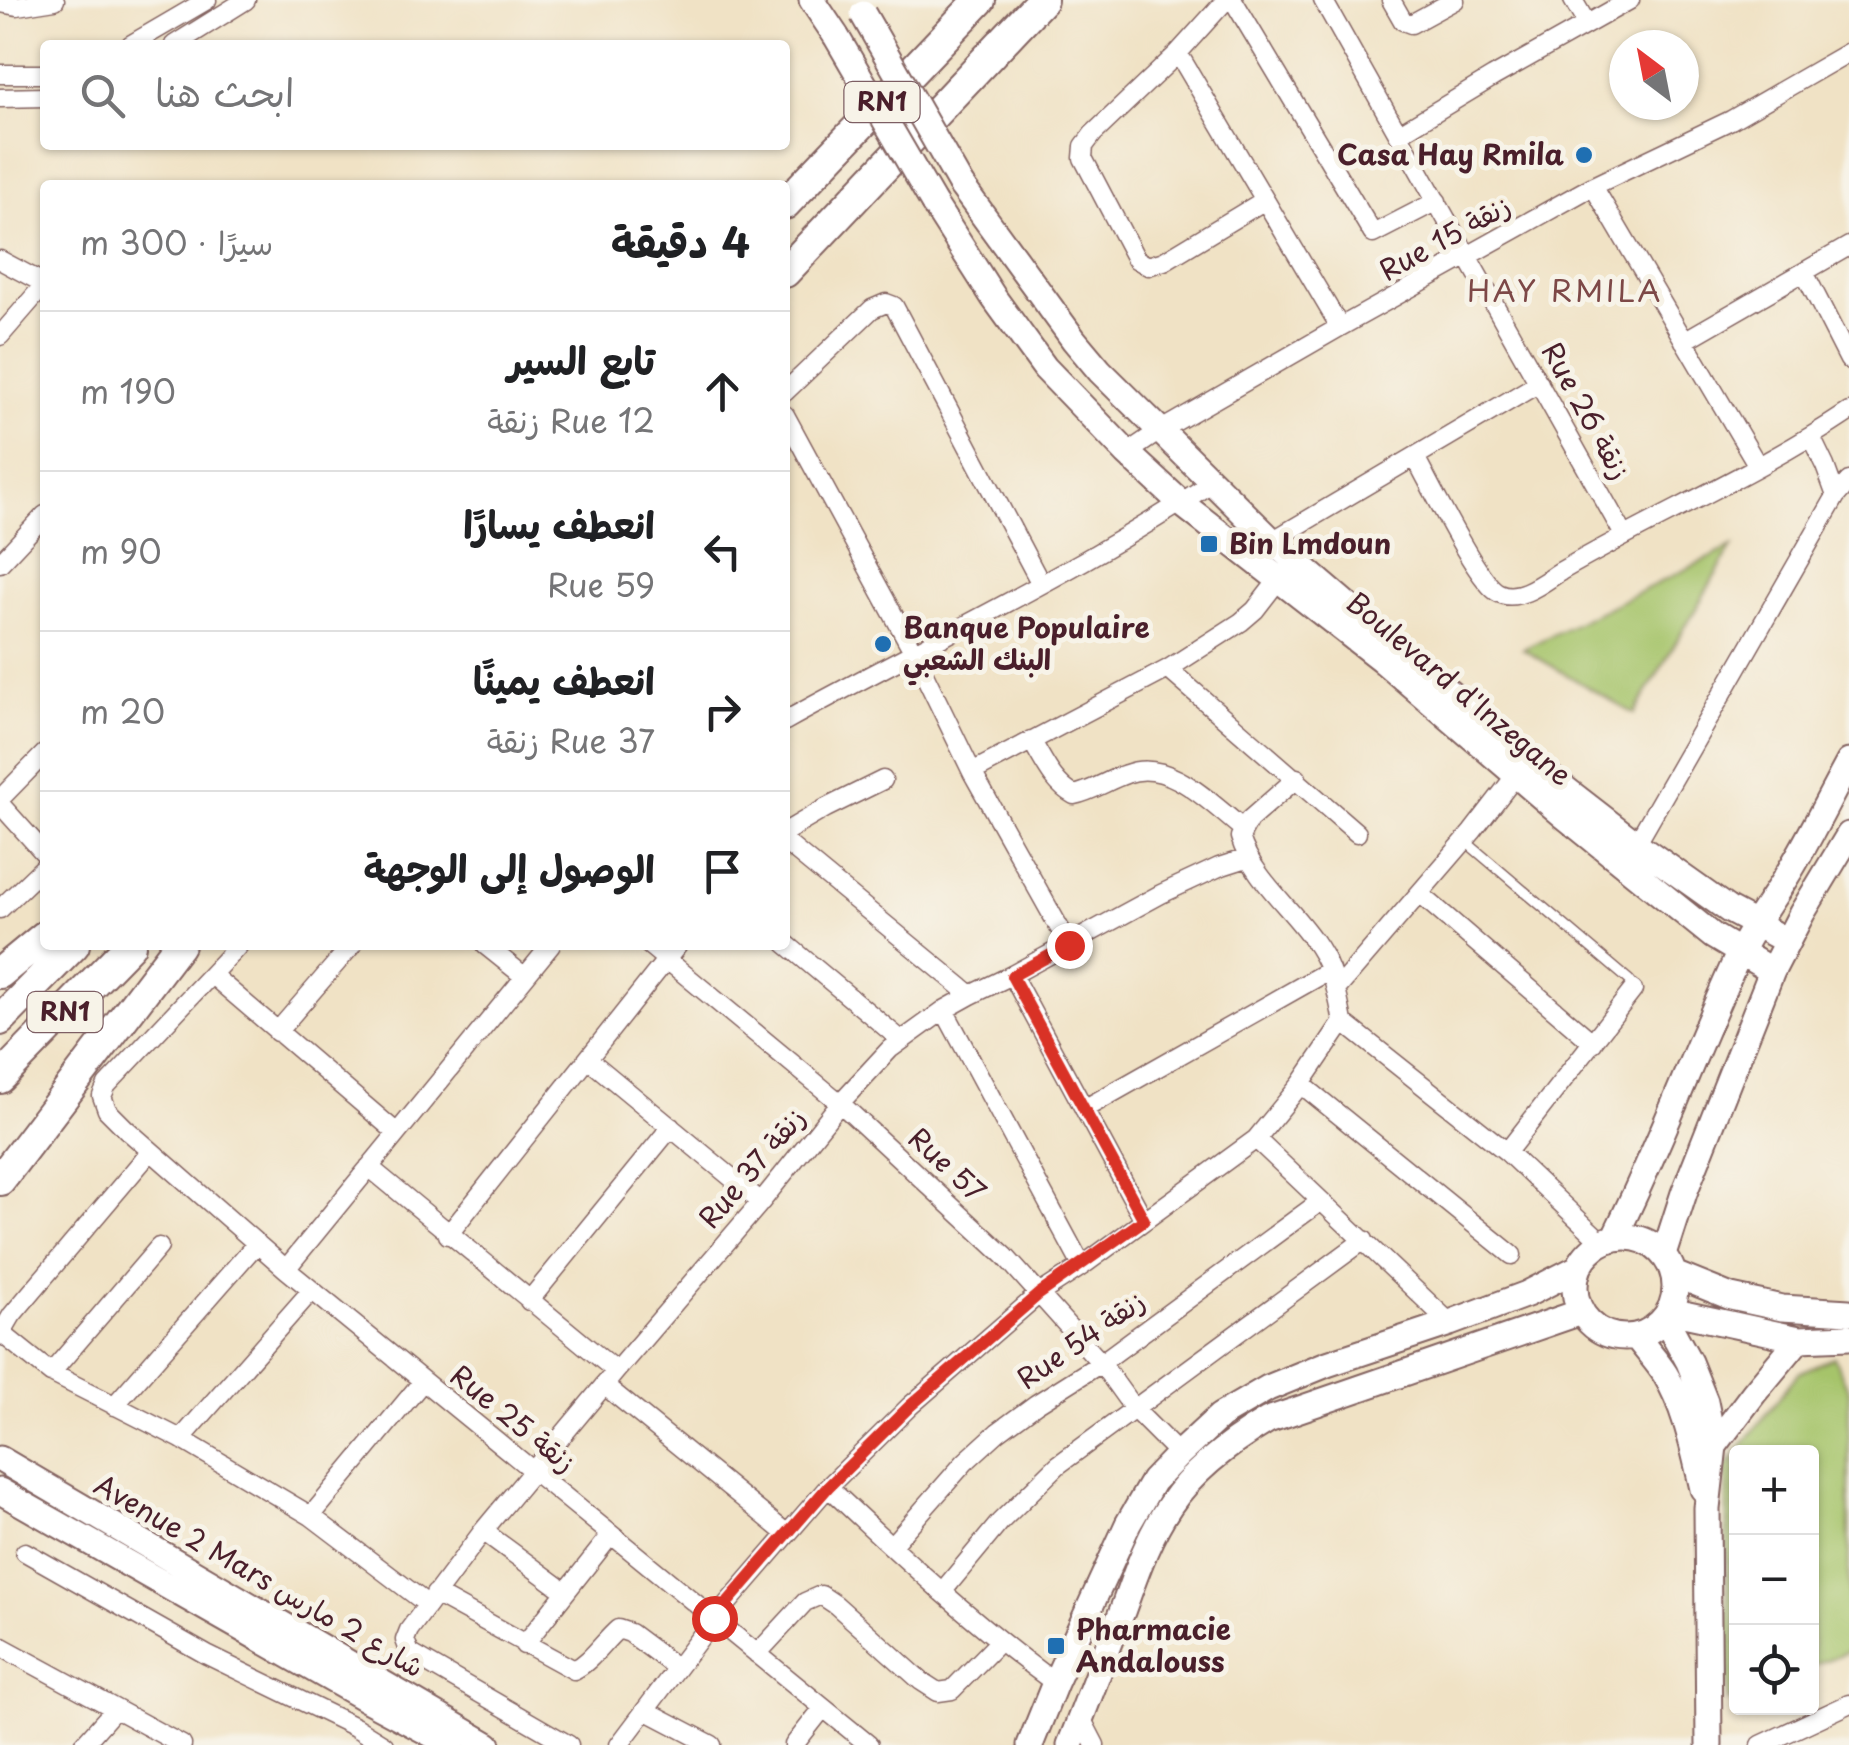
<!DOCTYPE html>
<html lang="ar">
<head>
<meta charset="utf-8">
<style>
  :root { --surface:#fff; --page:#f6f6f6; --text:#202124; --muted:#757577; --line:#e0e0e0 }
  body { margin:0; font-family:"Playpen Sans","Playpen Sans Arabic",sans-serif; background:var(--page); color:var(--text); direction:rtl }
  .controls { position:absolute; right:30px; bottom:30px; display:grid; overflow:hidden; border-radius:10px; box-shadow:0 2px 8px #0004 }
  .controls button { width:90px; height:90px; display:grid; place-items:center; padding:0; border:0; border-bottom:2px solid var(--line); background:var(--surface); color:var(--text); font:50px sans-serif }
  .compass { position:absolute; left:1609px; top:30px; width:90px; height:90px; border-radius:50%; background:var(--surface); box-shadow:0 2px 8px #0004; rotate:328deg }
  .stop { position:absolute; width:30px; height:30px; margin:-22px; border:8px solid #d93025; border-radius:50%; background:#fff }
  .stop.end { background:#d93025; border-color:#fff; box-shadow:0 2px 10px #0008 }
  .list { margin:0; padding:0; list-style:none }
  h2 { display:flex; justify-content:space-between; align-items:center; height:130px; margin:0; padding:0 40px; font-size:42px }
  h2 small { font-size:32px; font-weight:400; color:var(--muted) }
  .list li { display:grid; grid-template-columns:65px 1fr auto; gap:30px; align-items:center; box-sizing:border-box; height:160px; padding:0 40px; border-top:2px solid var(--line) }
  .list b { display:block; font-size:38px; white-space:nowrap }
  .list p { margin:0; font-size:32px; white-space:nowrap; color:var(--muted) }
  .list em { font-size:32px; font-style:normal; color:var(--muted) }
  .icon { flex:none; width:55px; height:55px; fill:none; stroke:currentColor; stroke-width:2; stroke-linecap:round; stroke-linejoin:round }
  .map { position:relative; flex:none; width:1849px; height:1745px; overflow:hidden; direction:ltr }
  .search { position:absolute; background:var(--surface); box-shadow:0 2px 8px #0004; left:40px; top:40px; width:750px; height:110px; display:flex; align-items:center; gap:25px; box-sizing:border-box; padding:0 35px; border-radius:10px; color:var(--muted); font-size:38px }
  .panel { position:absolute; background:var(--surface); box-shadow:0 2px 8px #0004; left:40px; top:180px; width:750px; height:770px; border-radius:10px; direction:rtl }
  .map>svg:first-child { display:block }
  .green { fill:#a6c46b; stroke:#78724b; stroke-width:2.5 }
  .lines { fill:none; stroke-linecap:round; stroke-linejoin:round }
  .lane-casing { stroke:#846361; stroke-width:12 }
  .street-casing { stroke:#846361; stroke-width:21 }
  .secondary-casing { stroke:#846361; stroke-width:29 }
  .highway-casing { stroke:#846361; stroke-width:34 }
  .lane { stroke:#fff; stroke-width:9 }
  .street { stroke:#fff; stroke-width:18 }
  .secondary { stroke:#fff; stroke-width:25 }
  .highway { stroke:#fff; stroke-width:30 }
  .secondary-bridge-casing { stroke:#846361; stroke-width:29; stroke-linecap:butt }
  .secondary-bridge { stroke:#fff; stroke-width:25 }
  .route { stroke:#d93025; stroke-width:12 }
  .poi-dot { fill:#1f6fb2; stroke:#f7f3e8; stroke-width:4 }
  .labels { text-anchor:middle; stroke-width:10; stroke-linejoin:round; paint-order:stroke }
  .shield { fill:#f7f3e8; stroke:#7e5f64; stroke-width:2.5 }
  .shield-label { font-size:25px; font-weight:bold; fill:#4a1f2b }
  .poi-label { font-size:28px; font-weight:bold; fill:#4a1f2b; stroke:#f7f3e8; text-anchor:start }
  .street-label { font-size:28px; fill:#4a1f2b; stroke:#f7f3e8 }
  .neighbourhood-label { font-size:30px; letter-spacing:2.5px; fill:#7d4847; stroke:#f7f3e8 }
</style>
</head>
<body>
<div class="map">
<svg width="1849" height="1745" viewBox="0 0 1849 1745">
  <rect width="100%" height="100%" fill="#f7f3e8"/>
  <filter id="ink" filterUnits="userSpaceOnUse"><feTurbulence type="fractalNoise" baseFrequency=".01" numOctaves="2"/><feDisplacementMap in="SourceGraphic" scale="20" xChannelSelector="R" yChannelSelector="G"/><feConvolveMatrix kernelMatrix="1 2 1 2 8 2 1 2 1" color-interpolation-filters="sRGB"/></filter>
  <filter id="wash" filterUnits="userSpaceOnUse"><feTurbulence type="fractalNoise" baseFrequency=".0048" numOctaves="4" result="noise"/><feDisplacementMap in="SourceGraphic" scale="40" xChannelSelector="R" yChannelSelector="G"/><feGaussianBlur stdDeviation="2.25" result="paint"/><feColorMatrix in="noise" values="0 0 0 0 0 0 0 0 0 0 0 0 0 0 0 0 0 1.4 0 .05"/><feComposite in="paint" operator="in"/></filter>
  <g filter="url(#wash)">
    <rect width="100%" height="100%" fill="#f0e2c5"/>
    <!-- green -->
    <path class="green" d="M1732,547L1634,714L1523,649Z
      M1834,1357L1849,1391V1651L1812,1666V1452H1737L1798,1373Z
      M1736,1453V1697L1728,1701L1726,1467Z"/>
  </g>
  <g filter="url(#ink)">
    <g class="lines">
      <defs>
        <path id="lane" d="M1465,841L1629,980L1633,985V990"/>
        <path id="street" d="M1226,0L1178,53L1093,134L1084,146L1083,158L1136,259L1148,266L1164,261L1265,200
          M1233,0L1373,234L1437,201
          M1323,0L1624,535
          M1391,0L1403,21L1411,24L1455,0
          M1573,0L1587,24
          M0,3L17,6L55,0
          M130,45L207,0
          M174,45L246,0
          M1178,53L1340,327
          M0,74H45
          M0,98L45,97
          M1400,133L1493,77L1630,0
          M1593,186L1758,466
          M0,260L45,284
          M1804,272L1849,360
          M0,336L45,284
          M1684,341L1849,246
          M785,392L872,309L886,303L894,306L1041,584
          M785,415L913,651L972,772L1069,945
          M1811,437L1825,466L1836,496
          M1127,453L1161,430L1340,327L1593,186L1731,120L1849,52
          M1415,457C1429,482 1478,584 1499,593C1519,603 1545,581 1561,571C1656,516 1758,473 1849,412
          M1272,541L1539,383
          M0,563L45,515
          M1168,669L1357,833
          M785,721C927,643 1076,573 1211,483
          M1031,740C1043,759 1053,784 1074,795C1093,791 1108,780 1126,774C1169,757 1211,804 1243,829
          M972,772L1168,669L1241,622L1255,610L1279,579
          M1297,778L1249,820L1240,837C1253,880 1294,909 1318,947C1333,970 1338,996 1343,1022L1507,1152L1602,1242
          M0,799L45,753
          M0,804L45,854
          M785,832L826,808L883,780
          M785,842L971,995
          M1636,844L1836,496L1849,481
          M1420,894L1593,1043
          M0,909L45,866
          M785,943L901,1040
          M239,945L107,1085L102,1096L107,1110L126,1129L286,1269L869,1745
          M485,945L525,977
          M649,945L840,1103L1005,1256L1101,1363L1134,1409L1179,1454
          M212,975L397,1133
          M1012,975L1144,1220
          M1336,990L1472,832L1516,775
          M944,1010L1082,1266
          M277,1032L352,945
          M588,1059L761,1202
          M1301,1084L1512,1255
          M1084,1109L1330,970
          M1256,1139L1450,1323
          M150,1152L12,1315L5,1327V1336L51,1373L181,1439L311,1516L427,1604
          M1507,1152L1633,990
          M369,1167L616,1371
          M448,1235L678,945
          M286,1269L551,945
          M529,1301L671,1127
          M51,1373L159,1247
          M604,1385L786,1533
          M114,1406L257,1243
          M181,1439L312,1290
          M828,1487C901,1556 974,1624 1055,1683
          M311,1516L423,1381
          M483,1531L566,1592
          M891,1546L965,1462L998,1432L1036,1404L1101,1363L1321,1201
          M25,1552L207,1655L355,1727L384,1745
          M942,1592L1000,1522L1058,1465L1364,1240
          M435,1594L574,1670C592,1661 603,1642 618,1629L630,1633L677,1668
          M524,1645L611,1535
          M0,1646L182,1745
          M757,1654L805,1602L821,1595L836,1605L921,1681L938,1692L952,1690L999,1642
          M645,1710L712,1745
          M1081,1718L1095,1745
          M83,1745L115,1709
          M569,1745L410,1653L405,1640L409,1630L483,1531L616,1371L761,1202L840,1103L890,1049L944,1010L971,995L1012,975L1161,894L1219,867L1247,858
          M619,1745L714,1619L828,1487L910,1406L1039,1294L1082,1266L1256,1139L1301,1084L1343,1022
          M794,1745L823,1708
          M1761,1745L1849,1704"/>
        <path id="secondary" d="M812,0L836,36
          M961,185L1074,340L1100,371L1272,541L1529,761L1636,844L1729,910L1787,941
          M934,204L994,298L1045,368L1127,453L1181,503L1381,659L1562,814L1713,936L1772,971
          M1575 1287a50 50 0 1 1 100 0a50 50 0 1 1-100 0Z
          M1614,1238C1660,1146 1695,1049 1738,956C1751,928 1770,903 1786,877C1809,840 1828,800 1849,762
          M1664,1255L1684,1193L1772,971L1802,913L1849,835
          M1674,1274L1731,1297L1782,1308L1849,1312
          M1670,1311L1799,1339L1849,1337
          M1665,1318L1689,1362L1705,1402L1714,1446L1707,1508L1709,1745
          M1636,1336C1645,1349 1657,1361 1665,1374C1686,1408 1694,1451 1703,1489
          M1714,1446L1754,1393L1799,1339
          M0,1459L488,1745
          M0,1491L366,1699L452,1745
          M1030,1745L1055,1683L1128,1524L1153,1481L1179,1454L1220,1416L1268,1388L1327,1364L1450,1323L1527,1294L1578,1268
          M1070,1745C1088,1700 1105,1654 1123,1609C1136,1573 1148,1537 1170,1505C1194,1469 1231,1442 1268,1420L1581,1312"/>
        <path id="highway" d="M785,204L980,0
          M785,272L1042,0
          M0,973L45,936
          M0,1020L74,945
          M0,1078L130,945
          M0,1180L179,945"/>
      </defs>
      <!-- lane casing -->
      <use href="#lane" class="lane-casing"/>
      <!-- street casing -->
      <use href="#street" class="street-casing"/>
      <!-- secondary casing -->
      <use href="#secondary" class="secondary-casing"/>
      <!-- highway casing -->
      <use href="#highway" class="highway-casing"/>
      <!-- lane -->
      <use href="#lane" class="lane"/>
      <!-- street -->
      <use href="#street" class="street"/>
      <!-- secondary -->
      <use href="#secondary" class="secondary"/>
      <!-- highway -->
      <use href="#highway" class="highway"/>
      <defs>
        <path id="secondary-bridge" d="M863,14L961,185
          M836,36L934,204"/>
      </defs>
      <!-- secondary-bridge casing -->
      <use href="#secondary-bridge" class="secondary-bridge-casing"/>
      <!-- secondary-bridge -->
      <use href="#secondary-bridge" class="secondary-bridge"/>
    </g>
  </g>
  <g class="lines" filter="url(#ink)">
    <!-- route -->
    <path class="route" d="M714,1618L828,1487L910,1406L1039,1294L1144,1220L1012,976L1069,945"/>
  </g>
  <!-- markers -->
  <g class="poi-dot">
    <circle cx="1584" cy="155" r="10"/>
    <rect x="1199" y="534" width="20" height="20" rx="5"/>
    <circle cx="883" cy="644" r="10"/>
    <rect x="1046" y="1636" width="20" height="20" rx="5"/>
  </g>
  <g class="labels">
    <!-- shield labels -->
    <g class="shield">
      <rect x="844.5" y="82" width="75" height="40" rx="8"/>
      <rect x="27.5" y="992" width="75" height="40" rx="8"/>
    </g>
    <g class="shield-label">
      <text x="882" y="111">RN1</text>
      <text x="65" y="1021">RN1</text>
    </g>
    <!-- poi labels -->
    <g class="poi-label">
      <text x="1564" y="165" text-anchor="end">Casa Hay Rmila</text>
      <text x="1229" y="554">Bin Lmdoun</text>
      <text x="903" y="638">Banque Populaire<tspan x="903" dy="32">البنك الشعبي</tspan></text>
      <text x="1076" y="1640">Pharmacie<tspan x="1076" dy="32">Andalouss</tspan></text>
    </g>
    <!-- street labels -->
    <g class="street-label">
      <text transform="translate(1445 238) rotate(-29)" y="10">Rue 15 زنقة</text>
      <text transform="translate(1586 411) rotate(61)" y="10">Rue 26 زنقة</text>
      <text transform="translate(1459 689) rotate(40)" y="10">Boulevard d'Inzegane</text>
      <text transform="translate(947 1165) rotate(43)" y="10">Rue 57</text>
      <text transform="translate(752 1168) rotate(-50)" y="10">Rue 37 زنقة</text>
      <text transform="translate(1081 1340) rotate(-35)" y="10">Rue 54 زنقة</text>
      <text transform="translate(513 1419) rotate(39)" y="10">Rue 25 زنقة</text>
      <text transform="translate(259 1576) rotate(30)" y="10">Avenue 2 Mars شارع 2 مارس</text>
    </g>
    <!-- neighbourhood labels -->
    <g class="neighbourhood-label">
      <text x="1565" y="302">HAY RMILA</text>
    </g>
  </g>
</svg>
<div class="controls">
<button>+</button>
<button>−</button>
<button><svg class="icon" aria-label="locate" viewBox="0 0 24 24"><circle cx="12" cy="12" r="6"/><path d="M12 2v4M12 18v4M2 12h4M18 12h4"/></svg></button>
</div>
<svg class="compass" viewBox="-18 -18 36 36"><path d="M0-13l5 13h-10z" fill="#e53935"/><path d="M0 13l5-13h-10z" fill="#757577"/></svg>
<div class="stop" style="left:714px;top:1618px"></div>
<div class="stop end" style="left:1069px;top:945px"></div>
<div class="search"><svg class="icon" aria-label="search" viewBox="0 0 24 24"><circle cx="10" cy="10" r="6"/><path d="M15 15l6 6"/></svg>ابحث هنا</div>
<section class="panel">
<h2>4 دقيقة<small>سيرًا · 300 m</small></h2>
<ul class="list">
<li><svg class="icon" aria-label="ahead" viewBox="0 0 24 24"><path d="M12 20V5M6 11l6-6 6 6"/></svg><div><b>تابع السير</b><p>Rue 12 زنقة</p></div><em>190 m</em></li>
<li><svg class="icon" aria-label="left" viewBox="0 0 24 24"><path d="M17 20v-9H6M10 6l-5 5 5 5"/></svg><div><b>انعطف يسارًا</b><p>Rue 59</p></div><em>90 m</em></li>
<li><svg class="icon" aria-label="right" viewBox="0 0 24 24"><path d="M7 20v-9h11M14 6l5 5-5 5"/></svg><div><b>انعطف يمينًا</b><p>Rue 37 زنقة</p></div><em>20 m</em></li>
<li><svg class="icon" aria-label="arrive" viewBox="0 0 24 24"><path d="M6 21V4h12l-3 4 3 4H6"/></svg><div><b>الوصول إلى الوجهة</b></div></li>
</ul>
</section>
</div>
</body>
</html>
